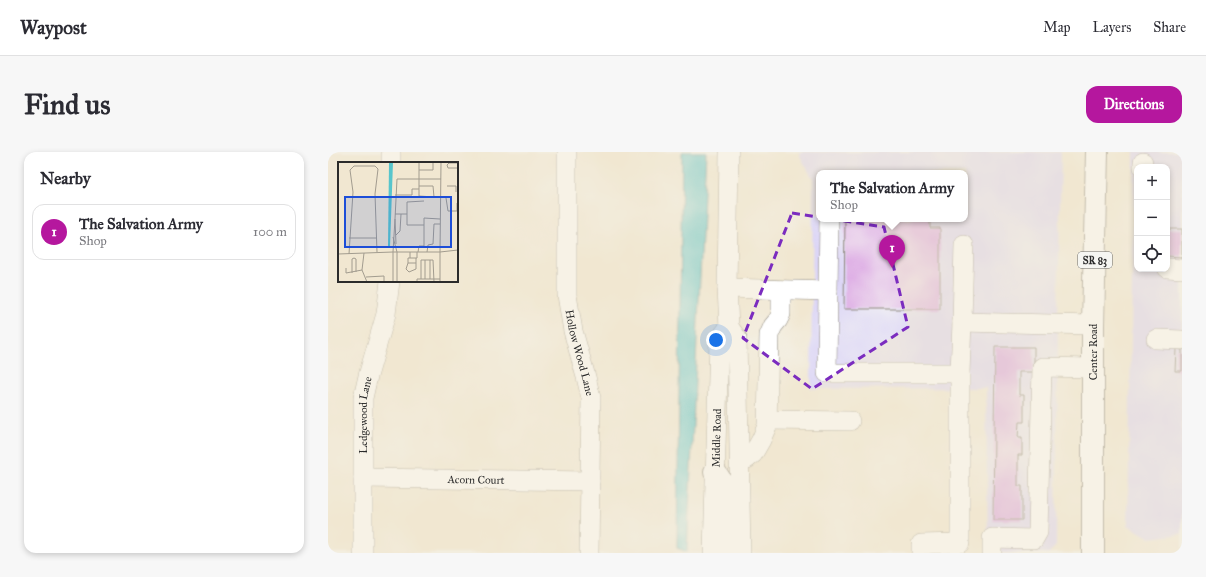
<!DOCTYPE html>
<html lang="en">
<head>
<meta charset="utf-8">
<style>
  :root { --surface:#fff; --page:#f7f7f7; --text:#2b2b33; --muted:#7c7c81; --line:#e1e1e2; --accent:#b5179e }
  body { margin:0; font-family:"IM FELL Great Primer",serif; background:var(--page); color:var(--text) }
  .controls { position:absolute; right:12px; top:12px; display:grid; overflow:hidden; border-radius:8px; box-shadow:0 2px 6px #0003 }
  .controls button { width:36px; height:36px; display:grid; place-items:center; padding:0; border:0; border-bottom:1px solid var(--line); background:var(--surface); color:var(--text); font:20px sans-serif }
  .you { position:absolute; left:388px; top:188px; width:14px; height:14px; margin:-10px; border:3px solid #fff; border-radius:50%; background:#1a73e8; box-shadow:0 0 0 6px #1a73e833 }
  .badge { display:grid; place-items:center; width:26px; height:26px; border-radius:50%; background:var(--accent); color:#fff; font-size:13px; font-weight:700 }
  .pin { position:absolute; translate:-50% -33px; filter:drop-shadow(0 1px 2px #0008) }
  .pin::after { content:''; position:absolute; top:21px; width:14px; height:12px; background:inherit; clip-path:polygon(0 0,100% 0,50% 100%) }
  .popup { position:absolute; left:488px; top:18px; width:152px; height:52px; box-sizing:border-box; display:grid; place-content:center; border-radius:8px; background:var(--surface); filter:drop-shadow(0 1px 3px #0005); font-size:13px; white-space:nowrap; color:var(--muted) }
  .popup b { font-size:15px; color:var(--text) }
  .popup::after { content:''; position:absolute; left:50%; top:100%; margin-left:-8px; border:8px solid transparent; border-top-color:var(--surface) }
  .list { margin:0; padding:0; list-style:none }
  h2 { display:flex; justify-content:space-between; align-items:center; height:52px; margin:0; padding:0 16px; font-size:17px }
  h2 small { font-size:13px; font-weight:400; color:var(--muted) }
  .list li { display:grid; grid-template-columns:26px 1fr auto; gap:12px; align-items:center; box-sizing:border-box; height:56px; margin:0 8px 8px; padding:0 8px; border:1px solid var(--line); border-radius:12px }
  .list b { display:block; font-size:15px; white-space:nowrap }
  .list p { margin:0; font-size:13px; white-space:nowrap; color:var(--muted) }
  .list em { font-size:13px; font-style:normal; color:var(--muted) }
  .icon { flex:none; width:22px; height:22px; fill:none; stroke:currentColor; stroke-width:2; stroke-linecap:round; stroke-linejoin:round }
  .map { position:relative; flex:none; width:854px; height:401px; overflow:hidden; border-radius:12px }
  header { display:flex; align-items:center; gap:24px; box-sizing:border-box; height:56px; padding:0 20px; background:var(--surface); border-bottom:1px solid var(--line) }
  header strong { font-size:19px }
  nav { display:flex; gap:22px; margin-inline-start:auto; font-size:14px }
  .intro { display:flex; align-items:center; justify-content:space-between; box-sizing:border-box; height:96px; padding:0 24px }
  h1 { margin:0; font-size:28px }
  .button { padding:10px 18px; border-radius:12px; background:var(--accent); color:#fff; font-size:14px; font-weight:700 }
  main { display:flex; gap:24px; padding:0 24px }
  aside { flex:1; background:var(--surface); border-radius:12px; box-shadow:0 2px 6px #0003 }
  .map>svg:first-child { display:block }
  .built { fill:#dcd5f6; fill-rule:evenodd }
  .water { fill:#57c5cc; stroke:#41787c }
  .building { fill:#daa2e3 }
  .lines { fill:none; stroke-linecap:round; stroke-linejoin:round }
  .minor-casing { stroke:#8e897e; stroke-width:20 }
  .major-casing { stroke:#8e897e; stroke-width:24 }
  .minor { stroke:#fff; stroke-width:19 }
  .major { stroke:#fff; stroke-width:22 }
  .marked { fill:none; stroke:#7b2cbf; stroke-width:3; stroke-dasharray:8 5; stroke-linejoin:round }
  .labels { text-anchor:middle; stroke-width:3; stroke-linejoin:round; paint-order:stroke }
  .shield { fill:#f6f6f2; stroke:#686867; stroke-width:1 }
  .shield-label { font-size:10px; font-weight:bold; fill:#2b2b2b }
  .street-label { font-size:11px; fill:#2b2b2b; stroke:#f6f6f2 }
  .inset-road { fill:none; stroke:#a29c8f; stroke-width:1 }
  .view { fill:#1d4ed8; fill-opacity:0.15; stroke:#1d4ed8; stroke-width:2 }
  .inset-edge { fill:none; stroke:#2b2b2b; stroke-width:2 }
</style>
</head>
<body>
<header>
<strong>Waypost</strong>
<nav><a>Map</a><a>Layers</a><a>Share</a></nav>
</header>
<div class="intro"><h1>Find us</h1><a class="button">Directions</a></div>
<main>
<aside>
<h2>Nearby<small></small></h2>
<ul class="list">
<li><span class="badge">1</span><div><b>The Salvation Army</b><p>Shop</p></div><em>100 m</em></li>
</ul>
</aside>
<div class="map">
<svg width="854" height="401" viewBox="0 0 854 401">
  <rect width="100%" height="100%" fill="#f6f6f2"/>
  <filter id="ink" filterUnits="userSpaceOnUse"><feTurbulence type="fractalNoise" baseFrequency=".025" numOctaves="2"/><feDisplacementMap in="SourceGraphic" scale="8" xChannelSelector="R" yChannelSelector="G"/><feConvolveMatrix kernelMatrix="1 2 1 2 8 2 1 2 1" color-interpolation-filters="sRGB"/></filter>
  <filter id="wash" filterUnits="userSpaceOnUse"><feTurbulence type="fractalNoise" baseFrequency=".012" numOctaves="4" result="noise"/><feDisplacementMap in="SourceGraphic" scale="16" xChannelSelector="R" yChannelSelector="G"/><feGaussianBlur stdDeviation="0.9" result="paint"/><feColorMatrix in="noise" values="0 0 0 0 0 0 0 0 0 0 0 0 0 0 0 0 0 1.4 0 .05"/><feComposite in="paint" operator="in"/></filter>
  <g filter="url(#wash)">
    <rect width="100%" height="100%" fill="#f1e7d1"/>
    <!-- built -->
    <path class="built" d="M471,0H733L730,164L728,394L721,401H660L658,236L483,237L485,27L472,4ZM491,21H637V67H491Z
      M806,0H854V382L822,386L800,373ZM809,15H839V117H809Z"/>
    <!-- water -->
    <path class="water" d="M354,0H378L359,400L349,396Z"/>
    <g id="blocks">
      <!-- building -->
      <path class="building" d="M517,67H602V76H612V157H516Z
        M839,77H854V110H853V105L839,104Z
        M667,195H706V220H691V243H696V270H691L690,286H694V303H690V334H694V368H665Z
        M848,197L854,198V219H847Z"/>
    </g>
  </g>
  <g filter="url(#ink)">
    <use href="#blocks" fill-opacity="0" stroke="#8e897e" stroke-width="1"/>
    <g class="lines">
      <defs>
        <g id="minor">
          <path id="s1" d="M239,0V143L245,179L258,225L263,246L261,401"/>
          <path d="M63,11V0"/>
          <path d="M815,15V10"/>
          <path d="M839,116L854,117"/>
          <path d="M399,136L500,139L501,67"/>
          <path d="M500,139L499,221H632L634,170L765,173"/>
          <path d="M634,170L636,93"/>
          <path d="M401,175L399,136L401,0"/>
          <path d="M828,187L854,188"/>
          <path d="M440,268L522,269"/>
          <path d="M412,308L419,307L425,302L433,288L439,274L441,183L445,174L450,168L453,162V138"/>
          <path id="s2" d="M35,326L262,329"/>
          <path id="s3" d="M35,401V246L40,224L58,162L62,129"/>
          <path id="s4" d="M385,401L391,188L401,175L409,186L413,401"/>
          <path d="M593,401V392L632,391V221"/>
          <path d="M664,401V386L706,387L710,380L714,215L765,216"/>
        </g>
        <g id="major">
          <path d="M387,320C406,345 403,372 402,401"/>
          <path id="s5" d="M765,401V173L769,0"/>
        </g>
      </defs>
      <!-- minor casing -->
      <use href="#minor" class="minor-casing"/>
      <!-- major casing -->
      <use href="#major" class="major-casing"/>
      <!-- minor -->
      <use href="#minor" class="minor"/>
      <!-- major -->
      <use href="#major" class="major"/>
    </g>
  </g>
  <!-- marked area -->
  <path d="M0 0H854V401H0ZM464,61L556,75L580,175L484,237L415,186Z" fill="#f1e7d1" fill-opacity=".55" fill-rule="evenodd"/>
  <path class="marked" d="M464,61L556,75L580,175L484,237L415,186Z"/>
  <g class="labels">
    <!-- shield labels -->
    <rect class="shield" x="750" y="100" width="34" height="16" rx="3"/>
    <g class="shield-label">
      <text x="767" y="112">SR 83</text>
    </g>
    <!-- street labels -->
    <g class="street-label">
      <text dy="4" stroke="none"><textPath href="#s1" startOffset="202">Hollow Wood Lane</textPath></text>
      <text dy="4" stroke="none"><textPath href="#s5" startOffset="201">Center Road</textPath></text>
      <text dy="4" stroke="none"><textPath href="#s3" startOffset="138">Ledgewood Lane</textPath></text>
      <text dy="4" stroke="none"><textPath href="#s4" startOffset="115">Middle Road</textPath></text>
      <text dy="4" stroke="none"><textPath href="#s2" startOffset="113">Acorn Court</textPath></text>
    </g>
  </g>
  <!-- overview -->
  <g transform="translate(10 10)">
    <rect width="120" height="120" fill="#f1e7d1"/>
    <path d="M51,0H55L52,85L50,84Z" fill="#57c5cc"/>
    <path class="inset-road" d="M120,6H110L109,3L111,1H120M81,8H95V0H81M81,24H95L96,35L81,34V0M109,24H118V30M57,33H74V27H81M108,36L110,49H119V41M57,52H69V40L86,39M69,52V63H86V56L102,57M57,57L59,17H103M58,73L62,69L63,52M55,75L59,90V120M11,76H39M72,90V96H79V90M80,90L81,84H86V63M89,90L90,83L95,82L96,62H102M0,92L55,90L57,57L58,82M11,92L15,30L12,8L16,4H37L40,7L37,32L39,90M72,96H70V101H78V96M87,98V117M70,101L68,107L71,110L78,107V101M8,106V111L24,108M24,108L26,91M24,108L29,120M14,111V97L16,96L18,97V110M28,115L46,114V120M83,117V98H95L96,120M92,117V98M55,120V90H102L103,0M79,120V117H102M102,120V90L120,88"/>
    <path class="view" d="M7,35H113V85H7Z"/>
    <rect width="120" height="120" class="inset-edge"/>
  </g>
</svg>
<div class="controls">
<button>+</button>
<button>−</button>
<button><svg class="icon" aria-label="locate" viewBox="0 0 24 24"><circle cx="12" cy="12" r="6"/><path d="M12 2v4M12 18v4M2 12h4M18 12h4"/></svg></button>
</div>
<div class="you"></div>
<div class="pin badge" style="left:564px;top:116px">1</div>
<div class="popup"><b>The Salvation Army</b>Shop</div>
</div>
</main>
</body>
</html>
